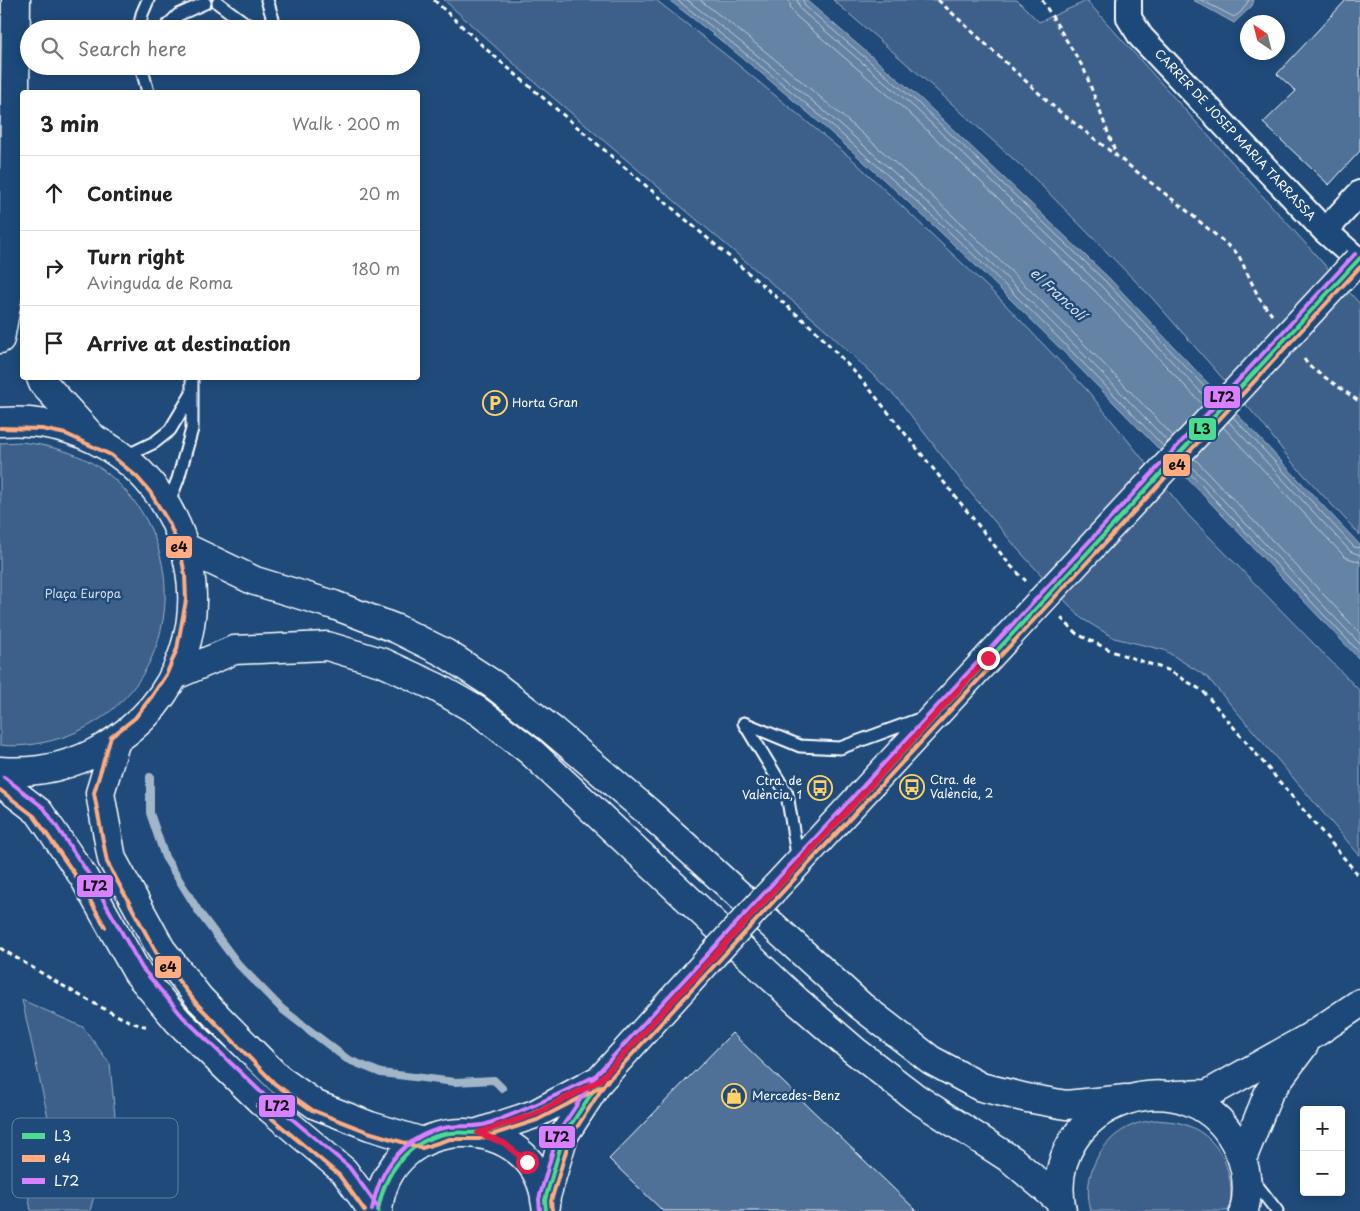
<!DOCTYPE html>
<html lang="en">
<head>
<meta charset="utf-8">
<style>
  :root { --surface:#fff; --page:#f2f2f2; --text:#222; --muted:#767676; --line:#e0e0e0 }
  body { margin:0; font-family:"Playpen Sans",sans-serif; background:var(--page); color:var(--text) }
  .controls { position:absolute; right:15px; bottom:15px; display:grid; overflow:hidden; border-radius:5px; box-shadow:0 2px 12px #0003 }
  .controls button { width:45px; height:45px; display:grid; place-items:center; padding:0; border:0; border-bottom:1px solid var(--line); background:var(--surface); color:var(--text); font:25px sans-serif }
  .compass { position:absolute; left:1240px; top:15px; width:45px; height:45px; border-radius:50%; background:var(--surface); box-shadow:0 2px 12px #0003; rotate:325deg }
  .stop { position:absolute; width:15px; height:15px; margin:-11px; border:4px solid #e11d48; border-radius:50%; background:#fff }
  .stop.end { background:#e11d48; border-color:#fff; box-shadow:0 1px 5px #0008 }
  .list { margin:0; padding:0; list-style:none }
  h2 { display:flex; justify-content:space-between; align-items:center; height:65px; margin:0; padding:0 20px; font-size:21px }
  h2 small { font-size:16px; font-weight:400; color:var(--muted) }
  .list li { display:grid; grid-template-columns:32px 1fr auto; gap:15px; align-items:center; box-sizing:border-box; height:75px; padding:0 20px; border-top:1px solid var(--line) }
  .list b { display:block; font-size:19px; white-space:nowrap }
  .list p { margin:0; font-size:16px; white-space:nowrap; color:var(--muted) }
  .list em { font-size:16px; font-style:normal; color:var(--muted) }
  .icon { flex:none; width:28px; height:28px; fill:none; stroke:currentColor; stroke-width:2; stroke-linecap:round; stroke-linejoin:round }
  .map { position:relative; flex:none; width:1360px; height:1211px; overflow:hidden }
  .search { position:absolute; background:var(--surface); box-shadow:0 2px 12px #0003; left:20px; top:20px; width:400px; height:55px; display:flex; align-items:center; gap:12px; box-sizing:border-box; padding:0 18px; border-radius:28px; color:var(--muted); font-size:19px }
  .panel { position:absolute; background:var(--surface); box-shadow:0 2px 12px #0003; left:20px; top:90px; width:400px; height:290px; border-radius:5px }
  .map>svg:first-child { display:block }
  .green { fill:#3c618b; stroke:#9eb0c5 }
  .water { fill:#6583a4; stroke:#a3b5c8 }
  .lines { fill:none; stroke-linecap:round; stroke-linejoin:round }
  .shore { stroke:#c1cddb; stroke-width:1 }
  .stream { stroke:#a3b5c8; stroke-width:8 }
  .building { fill:#507197; stroke:#fff }
  .service-casing { stroke:#fff; stroke-width:15 }
  .minor-casing { stroke:#fff; stroke-width:28 }
  .tertiary-casing { stroke:#fff; stroke-width:31 }
  .primary-casing { stroke:#fff; stroke-width:31 }
  .trunk-casing { stroke:#fff; stroke-width:31 }
  .path { stroke:#fff; stroke-width:3; stroke-dasharray:5 4; stroke-linecap:butt }
  .service { stroke:#1f4a7a; stroke-width:11 }
  .minor { stroke:#1f4a7a; stroke-width:24 }
  .tertiary { stroke:#1f4a7a; stroke-width:28 }
  .primary { stroke:#1f4a7a; stroke-width:28 }
  .trunk { stroke:#1f4a7a; stroke-width:28 }
  .primary-bridge-casing { stroke:#fff; stroke-width:31; stroke-linecap:butt }
  .primary-bridge { stroke:#1f4a7a; stroke-width:28 }
  .bus-1-casing { stroke:#1f4a7a; stroke-width:8 }
  .bus-2-casing { stroke:#1f4a7a; stroke-width:8 }
  .bus-3-casing { stroke:#1f4a7a; stroke-width:8 }
  .bus-1 { stroke:#4ddb92; stroke-width:4 }
  .bus-2 { stroke:#ffac80; stroke-width:4 }
  .bus-3 { stroke:#d880ff; stroke-width:4 }
  .route { stroke:#e11d48; stroke-width:6 }
  .labels { text-anchor:middle; stroke-width:5; stroke-linejoin:round; paint-order:stroke }
  .street-label { font-size:12px; fill:#fff; stroke:#1f4a7a }
  .poi-label { font-size:12px; fill:#fff; stroke:#1f4a7a; text-anchor:start }
  .park-label { font-size:12px; fill:#d8dfe8; stroke:#1f4a7a }
  .water-label { font-size:14px; font-style:italic; fill:#d8e0e8; stroke:#1f4a7a }
  .key { fill:#1f4a7a; stroke:#6280a2; stroke-width:1 }
  .key-label { font-size:14px; fill:#fff }
  .line-badge { stroke:#1f4a7a; stroke-width:2 }
  .pale-badge-label { font-size:14px; text-anchor:middle; font-weight:bold; fill:#111 }
</style>
</head>
<body>
<div class="map">
<svg width="1360" height="1211" viewBox="0 0 1360 1211">
  <rect width="100%" height="100%" fill="#1f4a7a"/>
  <filter id="ink" filterUnits="userSpaceOnUse"><feTurbulence type="fractalNoise" baseFrequency=".02" numOctaves="2"/><feDisplacementMap in="SourceGraphic" scale="10" xChannelSelector="R" yChannelSelector="G"/><feConvolveMatrix kernelMatrix="1 2 1 2 8 2 1 2 1" color-interpolation-filters="sRGB"/></filter>
  <g filter="url(#ink)">
    <!-- green -->
    <path class="green" d="M444,0H656L731,59L852,159L999,298L1087,390L1188,515L1360,691V856L1207,677L1164,650L1114,638L1081,618L1021,553L969,491L899,400L824,328L523,72Z
      M833,0H1017L1039,22L1089,0L1088,2L1360,304V535L1291,461L1261,422L1152,298L1031,175L922,77Z
      M21,442C55,446 88,455 114,479C198,556 176,695 67,736C46,743 22,748 0,745V443Z
      M22,1000L83,1027L110,1064L115,1116L90,1211H31L28,1193L63,1185Z
      M1156,1120C1164,1121 1172,1121 1180,1123C1219,1133 1237,1173 1229,1211H1091C1081,1177 1100,1138 1133,1125C1140,1122 1149,1121 1156,1120Z"/>
    <!-- water -->
    <path class="water" d="M669,0H806L921,99L1109,278L1360,545V660C1140,429 924,194 669,0Z
      M1193,0H1254L1252,6L1234,23Z"/>
    <g class="lines">
      <!-- shore -->
      <path class="shore" d="M677,0C852,133 1013,287 1164,447
        M687,0C860,132 1019,284 1168,442
        M700,0C870,130 1026,281 1173,436
        M789,0L791,9L796,16L909,113L1095,291L1203,405
        M797,0L801,10L914,107L1101,286L1208,400
        M803,0L805,6L918,103L1105,281L1212,395
        M1201,0L1234,17L1241,12L1249,0
        M1233,417L1354,547L1360,548
        M1228,421L1350,551L1360,555
        M1223,427L1345,557L1360,562
        M1194,458L1360,633
        M1189,464L1360,644
        M1185,468L1360,653"/>
      <!-- stream -->
      <path class="stream" d="M150,777V813L165,857L199,912L238,964L282,1009L347,1059L381,1073L455,1082L494,1080L502,1088"/>
    </g>
    <!-- building -->
    <path class="building" d="M1346,0H1360V151L1329,185L1263,123L1296,91L1277,74Z
      M732,1033L917,1211H663L609,1159Z"/>
    <g class="lines">
      <defs>
        <path id="service" d="M267,0L276,29
          M218,3L253,29
          M139,29L142,14L148,0
          M164,29L178,15L205,3
          M141,66L148,92
          M124,457L155,442L170,430L191,395
          M168,505L178,479L192,429V378
          M744,723L800,746L840,748L925,717
          M744,723L787,794L798,861
          M1252,1179L1277,1211"/>
        <path id="minor" d="M1129,0V18L1141,37L1325,231L1360,262
          M1325,231L1360,193"/>
        <path id="tertiary" d="M0,339L13,268L16,0
          M41,378L43,383L93,438
          M1175,1095L1208,1094L1308,1038L1360,1003
          M1242,1159L1269,1092L1304,1045
          M1062,1211C1038,1100 1195,1048 1239,1151C1247,1170 1249,1191 1244,1211"/>
        <path id="primary" d="M774,889L988,658
          M478,1133L535,1114L597,1081
          M545,1200L564,1135L599,1081L713,955
          M378,1211C387,1107 538,1109 546,1205"/>
        <path id="trunk" d="M0,422C188,409 266,651 105,747C74,765 37,774 0,771
          M186,548L255,581L334,605L397,629L445,653L494,685L552,730L647,811L861,1006L931,1060L981,1087L1027,1098L1066,1105L1126,1099
          M173,676L234,650L327,646L384,663L436,687L478,711L530,751L797,1001L855,1051L916,1098L1012,1160L1060,1201
          M116,740L100,793L112,859L161,949L200,999L279,1079L316,1105L370,1126L423,1142
          M0,782L39,812L83,876L137,972L178,1021L261,1101L344,1171L373,1211"/>
      </defs>
      <!-- service casing -->
      <use href="#service" class="service-casing"/>
      <!-- minor casing -->
      <use href="#minor" class="minor-casing"/>
      <!-- tertiary casing -->
      <use href="#tertiary" class="tertiary-casing"/>
      <!-- primary casing -->
      <use href="#primary" class="primary-casing"/>
      <!-- trunk casing -->
      <use href="#trunk" class="trunk-casing"/>
      <!-- path -->
      <path class="path" d="M434,0L486,49L815,330L864,382L1010,565L1026,581
        M938,0L1055,108L1186,210L1238,254L1259,298L1272,315
        M1042,0L1084,69L1116,154
        M1304,359L1309,366L1360,402
        M1061,618L1077,634L1114,652L1168,670L1203,691L1360,877
        M0,948C22,961 129,1028 146,1026"/>
      <!-- service -->
      <use href="#service" class="service"/>
      <!-- minor -->
      <use href="#minor" class="minor"/>
      <!-- tertiary -->
      <use href="#tertiary" class="tertiary"/>
      <!-- primary -->
      <use href="#primary" class="primary"/>
      <!-- trunk -->
      <use href="#trunk" class="trunk"/>
      <defs>
        <path id="primary-bridge" d="M988,658L1358,260
          M713,955L774,889"/>
      </defs>
      <!-- primary-bridge casing -->
      <use href="#primary-bridge" class="primary-bridge-casing"/>
      <!-- primary-bridge -->
      <use href="#primary-bridge" class="primary-bridge"/>
      <defs>
        <path id="bus-1" d="M378,1211C384,1172 409,1139 450,1133C463,1131 475,1135 488,1131C526,1118 563,1100 599,1081L1360,258
          M546,1211L545,1200L564,1135L603,1076"/>
        <path id="bus-2" d="M0,428L42,429L66,434L111,455L137,477L150,492L169,523L180,550L185,575L186,600L177,649L167,673L152,696L135,718L111,737L94,793L107,862L156,952L196,1003L275,1084L312,1110L368,1132L422,1148L450,1139H479L537,1120L603,1086L1360,267
          M0,790L34,816L78,879L105,927
          M257,1106L339,1175L365,1211
          M552,1210L551,1201L570,1138L608,1079"/>
        <path id="bus-3" d="M4,777L44,808L88,873L142,968L183,1017L265,1096L349,1167L378,1207
          M372,1210C379,1168 405,1134 449,1127C462,1125 474,1128 487,1124C524,1111 560,1094 595,1076L1355,254
          M540,1211L539,1199L558,1133L598,1073"/>
      </defs>
      <!-- bus-1 casing -->
      <use href="#bus-1" class="bus-1-casing"/>
      <!-- bus-2 casing -->
      <use href="#bus-2" class="bus-2-casing"/>
      <!-- bus-3 casing -->
      <use href="#bus-3" class="bus-3-casing"/>
      <!-- bus-1 -->
      <use href="#bus-1" class="bus-1"/>
      <!-- bus-2 -->
      <use href="#bus-2" class="bus-2"/>
      <!-- bus-3 -->
      <use href="#bus-3" class="bus-3"/>
    </g>
  </g>
  <g class="lines" filter="url(#ink)">
    <!-- route -->
    <path class="route" d="M527,1162L504,1143L478,1133L535,1114L599,1081L988,658"/>
  </g>
  <!-- icons -->
  <defs>
    <symbol id="parking-ring" viewBox="-11 -11 22 22"><circle r="9.5" fill="#1f4a7a" stroke="#ffd166" stroke-width="1.5"/><path d="M-3.5-5.5H1a3.5 3.5 0 0 1 0 7H-1V5.5H-3.5ZM-1-3.4V-.6H.8a1.4 1.4 0 0 0 0-2.8Z" fill="#ffd166"/></symbol>
    <symbol id="bus-ring" viewBox="-11 -11 22 22"><circle r="9.5" fill="#1f4a7a" stroke="#ffd166" stroke-width="1.5"/><path d="M-5-6H5V4H4V6H2V4H-2V6H-4V4H-5ZM-3.5-4V0h7V-4ZM-3.5 1.2v1.5H-2V1.2ZM2 1.2v1.5H3.5V1.2Z" fill="#ffd166"/></symbol>
    <symbol id="shop-ring" viewBox="-11 -11 22 22"><circle r="9.5" fill="#1f4a7a" stroke="#ffd166" stroke-width="1.5"/><path d="M-5-2.5h2.3a2.7 3.5 0 0 1 5.4 0H5L5.5 6h-11ZM-1.5-2.5h3a1.5 2.3 0 0 0-3 0Z" fill="#ffd166"/></symbol>
  </defs>
  <g fill-rule="evenodd">
    <use href="#parking-ring" x="481" y="389" width="28" height="28"/>
    <use href="#bus-ring" x="898" y="773" width="28" height="28"/>
    <use href="#bus-ring" x="806" y="774" width="28" height="28"/>
    <use href="#shop-ring" x="720" y="1082" width="28" height="28"/>
  </g>
  <g class="labels">
    <!-- street labels -->
    <g class="street-label">
      <text transform="translate(1235 135) rotate(47)" y="4">CARRER DE JOSEP MARIA TARRASSA</text>
    </g>
    <!-- poi labels -->
    <g class="poi-label">
      <text x="512" y="407">Horta Gran</text>
      <text x="930" y="784">Ctra. de<tspan x="930" dy="14">València, 2</tspan></text>
      <text x="802" y="785" text-anchor="end">Ctra. de<tspan x="802" dy="14">València, 1</tspan></text>
      <text x="752" y="1100">Mercedes-Benz</text>
    </g>
    <!-- park labels -->
    <g class="park-label">
      <text x="83" y="598">Plaça Europa</text>
    </g>
    <!-- water labels -->
    <g class="water-label">
      <text transform="translate(1058 294) rotate(43)" y="5">el Francolí</text>
    </g>
  </g>
  <!-- legend -->
  <rect x="12" y="1118" width="166" height="80" rx="8" class="key"/>
  <rect x="22" y="1133" width="23" height="6" fill="#4ddb92"/>
  <rect x="22" y="1155" width="23" height="7" fill="#ffac80"/>
  <rect x="22" y="1178" width="23" height="6" fill="#d880ff"/>
  <g class="key-label">
    <text x="54" y="1141">L3</text>
    <text x="54" y="1163">e4</text>
    <text x="54" y="1186">L72</text>
  </g>
  <g class="line-badge">
    <rect x="1203" y="385" width="38" height="24" rx="5" fill="#d880ff"/>
    <rect x="1188" y="417" width="29" height="24" rx="5" fill="#4ddb92"/>
    <rect x="1162" y="453" width="29" height="24" rx="5" fill="#ffac80"/>
    <rect x="165" y="535" width="28" height="24" rx="5" fill="#ffac80"/>
    <rect x="76" y="874" width="38" height="24" rx="5" fill="#d880ff"/>
    <rect x="154" y="955" width="28" height="24" rx="5" fill="#ffac80"/>
    <rect x="258" y="1094" width="38" height="24" rx="5" fill="#d880ff"/>
    <rect x="538" y="1125" width="38" height="24" rx="5" fill="#d880ff"/>
  </g>
  <g class="pale-badge-label">
    <text x="1222" y="402">L72</text>
    <text x="1202" y="434">L3</text>
    <text x="1177" y="470">e4</text>
    <text x="179" y="552">e4</text>
    <text x="95" y="891">L72</text>
    <text x="168" y="972">e4</text>
    <text x="277" y="1111">L72</text>
    <text x="557" y="1142">L72</text>
  </g>
</svg>
<div class="controls">
<button>+</button>
<button>−</button>
</div>
<svg class="compass" viewBox="-18 -18 36 36"><path d="M0-13l5 13h-10z" fill="#e53935"/><path d="M0 13l5-13h-10z" fill="#767676"/></svg>
<div class="stop" style="left:527px;top:1162px"></div>
<div class="stop end" style="left:988px;top:658px"></div>
<div class="search"><svg class="icon" aria-label="search" viewBox="0 0 24 24"><circle cx="10" cy="10" r="6"/><path d="M15 15l6 6"/></svg>Search here</div>
<section class="panel">
<h2>3 min<small>Walk · 200 m</small></h2>
<ul class="list">
<li><svg class="icon" aria-label="ahead" viewBox="0 0 24 24"><path d="M12 20V5M6 11l6-6 6 6"/></svg><div><b>Continue</b></div><em>20 m</em></li>
<li><svg class="icon" aria-label="right" viewBox="0 0 24 24"><path d="M7 20v-9h11M14 6l5 5-5 5"/></svg><div><b>Turn right</b><p>Avinguda de Roma</p></div><em>180 m</em></li>
<li><svg class="icon" aria-label="arrive" viewBox="0 0 24 24"><path d="M6 21V4h12l-3 4 3 4H6"/></svg><div><b>Arrive at destination</b></div></li>
</ul>
</section>
</div>
</body>
</html>
